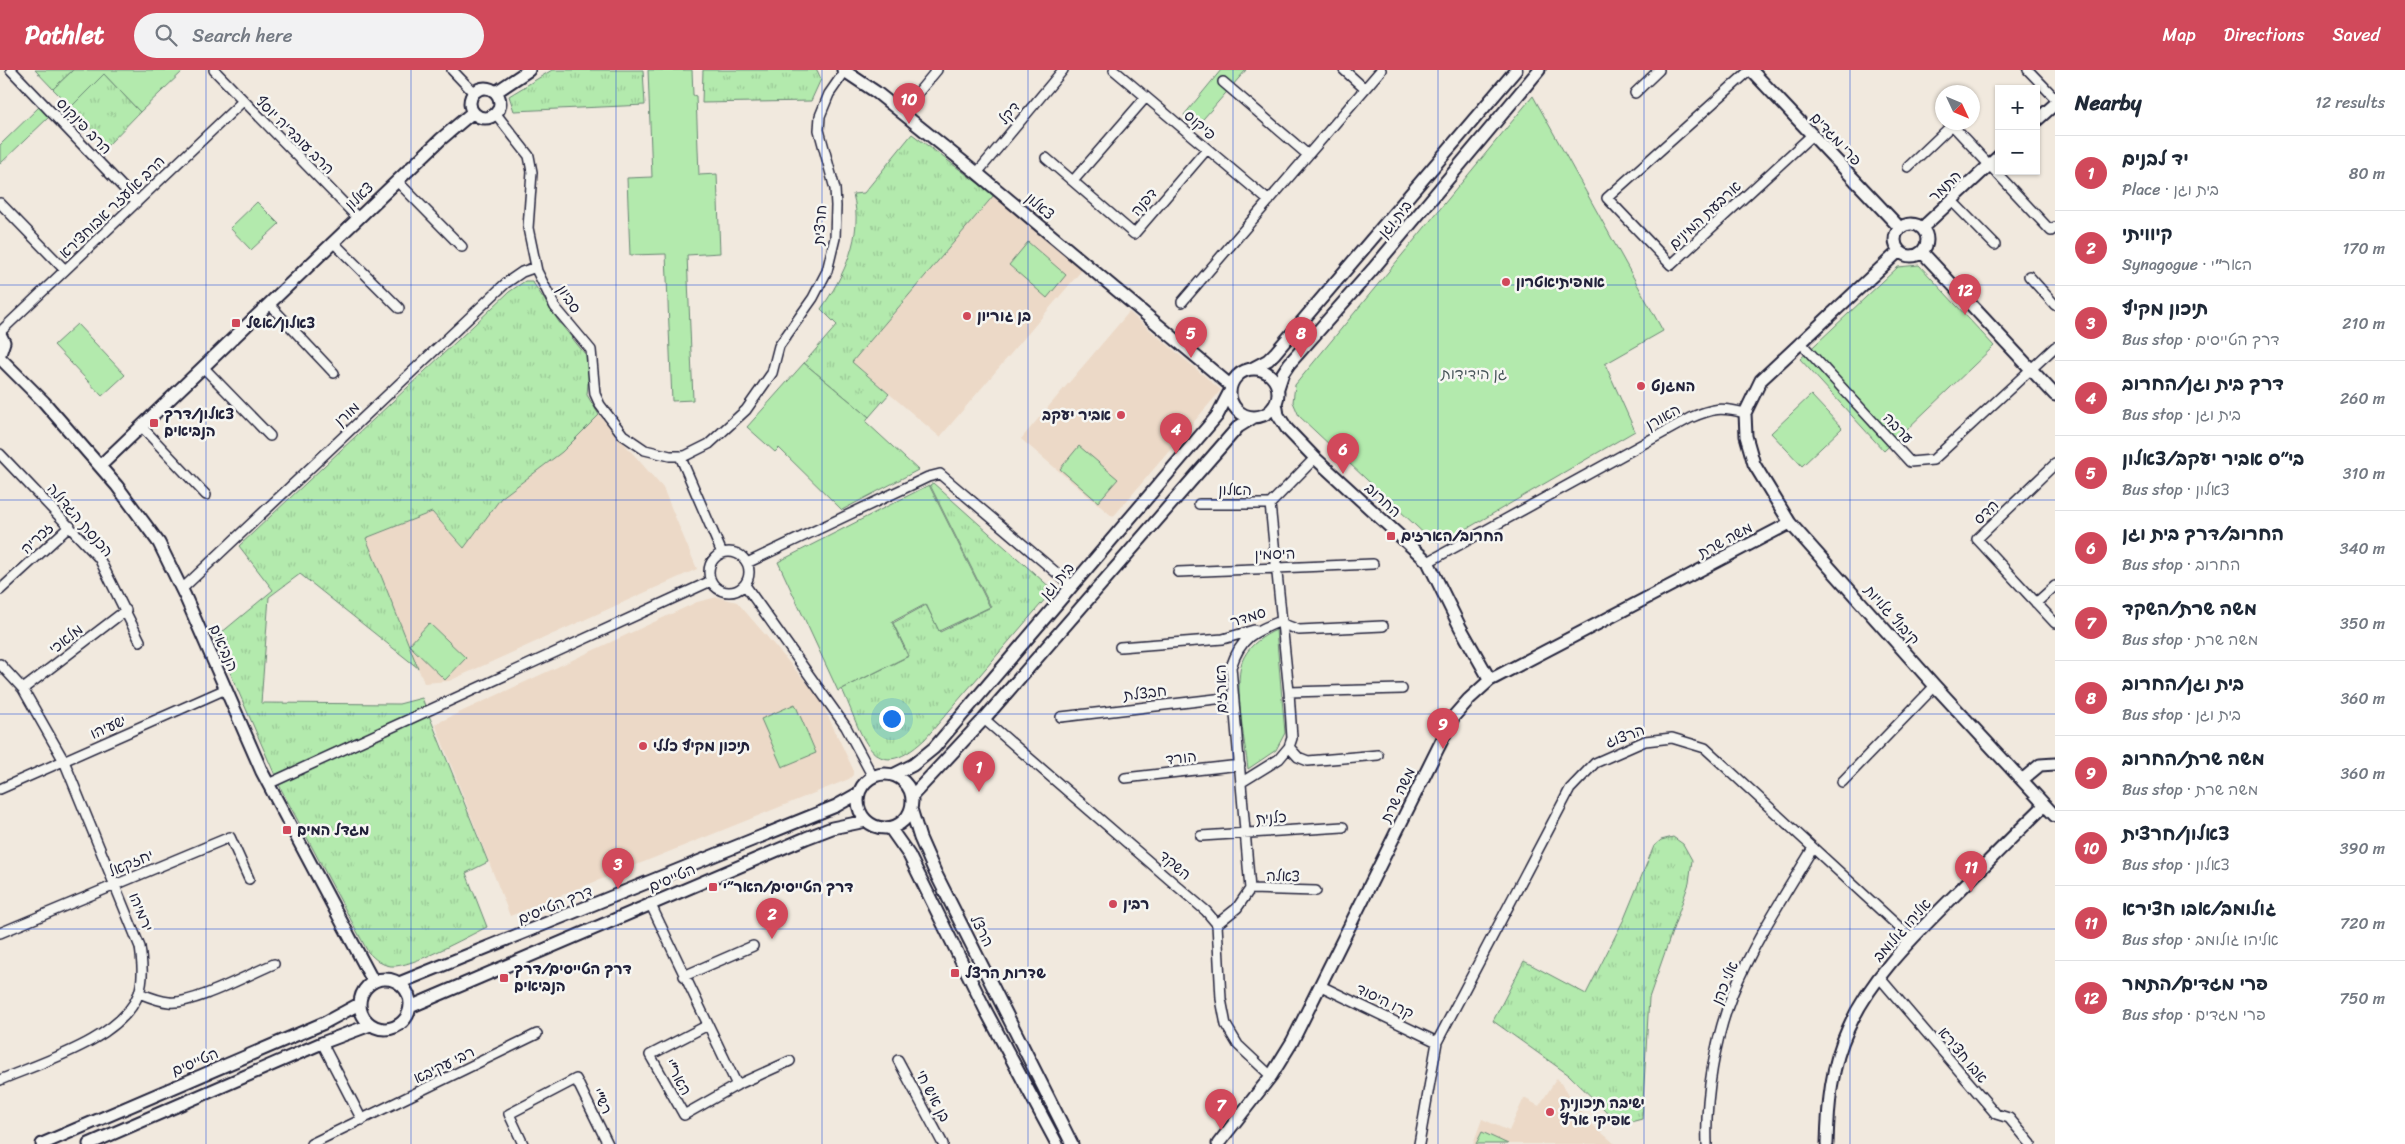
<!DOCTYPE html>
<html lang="en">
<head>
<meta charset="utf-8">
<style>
  :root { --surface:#fff; --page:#f2f2f3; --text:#1f2937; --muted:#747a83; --line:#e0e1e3; --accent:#d1495b }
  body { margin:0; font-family:Sriracha,"Playpen Sans Hebrew",sans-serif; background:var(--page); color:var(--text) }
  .controls { position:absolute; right:15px; top:15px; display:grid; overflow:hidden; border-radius:0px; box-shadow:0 1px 4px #0004 }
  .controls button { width:45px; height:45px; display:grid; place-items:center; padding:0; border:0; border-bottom:1px solid var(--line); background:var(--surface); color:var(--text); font:25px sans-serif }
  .compass { position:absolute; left:1935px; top:15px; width:45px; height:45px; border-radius:50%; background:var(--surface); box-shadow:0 1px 4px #0004; rotate:134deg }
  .you { position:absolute; left:891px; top:648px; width:18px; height:18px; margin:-12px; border:4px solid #fff; border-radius:50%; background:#1a73e8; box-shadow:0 0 0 8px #1a73e833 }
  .badge { display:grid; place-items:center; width:32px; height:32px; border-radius:50%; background:var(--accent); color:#fff; font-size:16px; font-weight:700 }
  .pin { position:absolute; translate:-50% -41px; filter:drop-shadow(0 1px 2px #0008) }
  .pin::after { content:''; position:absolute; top:26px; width:18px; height:15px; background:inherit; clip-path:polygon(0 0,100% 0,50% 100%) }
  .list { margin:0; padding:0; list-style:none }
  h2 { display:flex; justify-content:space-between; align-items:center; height:65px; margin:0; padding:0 20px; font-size:21px }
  h2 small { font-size:16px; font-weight:400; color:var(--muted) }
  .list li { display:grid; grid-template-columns:32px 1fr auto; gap:15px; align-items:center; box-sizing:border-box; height:75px; padding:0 20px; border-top:1px solid var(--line) }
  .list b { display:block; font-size:19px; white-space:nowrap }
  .list p { margin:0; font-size:16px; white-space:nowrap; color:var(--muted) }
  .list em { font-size:16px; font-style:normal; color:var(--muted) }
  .icon { flex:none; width:28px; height:28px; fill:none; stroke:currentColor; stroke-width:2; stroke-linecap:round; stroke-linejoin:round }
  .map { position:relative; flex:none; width:2055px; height:1074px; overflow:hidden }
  header { display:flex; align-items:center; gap:30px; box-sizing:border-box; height:70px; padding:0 25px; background:var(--accent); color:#fff }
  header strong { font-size:24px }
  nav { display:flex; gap:28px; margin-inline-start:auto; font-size:18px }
  .search { width:350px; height:45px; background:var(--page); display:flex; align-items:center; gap:12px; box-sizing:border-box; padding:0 18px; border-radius:28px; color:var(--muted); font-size:19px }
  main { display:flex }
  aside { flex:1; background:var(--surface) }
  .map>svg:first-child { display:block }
  .built { fill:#ecd9c7 }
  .grass { fill:url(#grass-tufts); stroke:#6a8674 }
  .park { fill:#b3eaad; stroke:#6a8674 }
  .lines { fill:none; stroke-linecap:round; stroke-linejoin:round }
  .street-casing { stroke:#22223b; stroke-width:12 }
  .secondary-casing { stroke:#22223b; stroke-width:15 }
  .street { stroke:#f6f6f2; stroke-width:9 }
  .secondary { stroke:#f6f6f2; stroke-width:11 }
  .grid { fill:none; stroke:#1d4ed8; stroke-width:1; stroke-opacity:0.55 }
  .poi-dot { fill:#d1495b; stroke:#f6f6f2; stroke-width:2 }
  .labels { text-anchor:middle; stroke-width:5; stroke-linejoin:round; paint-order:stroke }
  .street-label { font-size:15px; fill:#22223b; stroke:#f6f6f2 }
  .poi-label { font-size:15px; font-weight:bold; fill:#22223b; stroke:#f6f6f2; text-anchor:start }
  .park-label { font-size:15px; fill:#465458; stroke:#f6f6f2 }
</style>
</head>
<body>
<header>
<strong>Pathlet</strong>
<div class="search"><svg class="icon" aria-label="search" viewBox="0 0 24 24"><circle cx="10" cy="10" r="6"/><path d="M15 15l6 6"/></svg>Search here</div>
<nav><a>Map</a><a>Directions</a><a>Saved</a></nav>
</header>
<main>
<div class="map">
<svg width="2055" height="1074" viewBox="0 0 2055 1074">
  <defs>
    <pattern id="grass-tufts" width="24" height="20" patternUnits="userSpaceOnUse" patternTransform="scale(1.25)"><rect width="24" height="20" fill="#b3eaad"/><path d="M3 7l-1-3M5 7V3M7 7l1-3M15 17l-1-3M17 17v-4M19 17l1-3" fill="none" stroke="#9ac896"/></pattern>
  </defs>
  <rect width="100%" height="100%" fill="#f1e9de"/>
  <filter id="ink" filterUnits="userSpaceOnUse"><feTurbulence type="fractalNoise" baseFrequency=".02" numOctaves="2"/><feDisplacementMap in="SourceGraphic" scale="10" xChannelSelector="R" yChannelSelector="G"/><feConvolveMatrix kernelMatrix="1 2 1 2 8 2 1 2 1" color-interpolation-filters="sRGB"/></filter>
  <g filter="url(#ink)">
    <!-- built -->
    <path class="built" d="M994,125L1082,200L940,367L852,292Z
      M1129,242L1221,320L1113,447L1021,369Z
      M599,345L663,418L697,499L449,611L424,613L366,468L432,442L464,478L501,428L562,382Z
      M717,527L737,532L819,627L853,699V705L849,709L510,846L435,654L697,532Z
      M1557,1008L1588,1051L1615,1074H1473L1482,1049L1509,1061L1524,1028L1539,1036Z"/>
    <!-- grass -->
    <path class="grass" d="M35,0H73L53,19Z
      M552,0H643L645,35L514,41L509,26Z
      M703,0H817L821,9L811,31L702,33Z
      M104,4L140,42L107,76L71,37Z
      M912,64L994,125L852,292L889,324L869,347L804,293L837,255L821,239C844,206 864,165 853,124L864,123Z
      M525,211H532L559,252L590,290L587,325L599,345L562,382L501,428L464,478L432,442L366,468L418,598L300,504L269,527L261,633L399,634L422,628L488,792L466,803L487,857C466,867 412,898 391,896C381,895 375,889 368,882L281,719L215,568L273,520L239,476L509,222Z
      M933,413L1053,520L925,669C871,720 862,662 842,619L909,586L893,553L926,535L940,562L991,537L930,415Z
      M1673,767L1683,774L1692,790L1689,813L1649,928L1642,1049L1623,1054L1606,1041L1569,1005L1493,951L1524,891L1586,924L1624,849L1654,776L1661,770Z"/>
    <!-- park -->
    <path class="park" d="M73,0H184L140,42L104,4L71,37L53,19Z
      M648,0H692L693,25L696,26L699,105L717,104L720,183L687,185L693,330L672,331L666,184L630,185L627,108L652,107Z
      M1221,0H1246L1197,56L1184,45Z
      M1533,26L1663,261L1605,294L1635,361L1444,472L1432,471L1299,346L1293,332L1295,315Z
      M40,36L50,46L0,94V75Z
      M257,132L279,154L251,180L230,158Z
      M1028,172L1066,205L1047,228L1009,195Z
      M1919,195L1994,276L1884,381L1800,289L1898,197Z
      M77,254L125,305L102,326L54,275Z
      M804,293L869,347L866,352L918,400L842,440L779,378L775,382L747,357Z
      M1811,325L1842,358L1802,396L1771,363Z
      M1079,376L1118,409L1098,432L1060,399Z
      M929,415L990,537L939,561L926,534L892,552L908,586L838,621L778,492Z
      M429,553L466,588L445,610L409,575Z
      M1276,560L1285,663L1276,680L1248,699C1245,672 1232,609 1244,587C1251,574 1263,566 1276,560Z
      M795,634L816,683L782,697L761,649Z
      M1482,1062L1508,1074H1476Z"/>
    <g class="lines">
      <defs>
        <path id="street" d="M11,0L137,132
          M214,0L358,148
          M452,0L474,23
          M1114,0L1269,131
          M1344,0L1365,19
          M1750,0L1607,128L1671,195L1812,65
          M2028,0L2055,28
          M1223,12L1308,85
          M1635,23L1659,0
          M901,43L937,0
          M496,44L529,86L532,102L528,158L537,201L555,237L591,280L595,324L600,335L623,365L645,380L670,386H685L709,374L746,340L772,303L779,276L813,228L827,201L835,168L836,136L835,119L819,60L820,46L829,24L845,1
          M1046,88L1134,164L1207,79
          M1908,97L1952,55L2051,161L2055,157
          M977,103L1063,0
          M397,111L462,177
          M1073,111L1146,27
          M1951,130L1995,175
          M0,133L65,200
          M333,172L399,238
          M2029,206L2055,235
          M1182,232L1381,0
          M269,234L334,303
          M0,262L243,31
          M1800,272L1910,392L1933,390L2055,277
          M203,297L270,366
          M141,356L206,425
          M0,384L99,488L140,571
          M680,386L722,483
          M2055,394L1977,469L2055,553
          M1199,434H1270
          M709 502a20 20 0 1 1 40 0a20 20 0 1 1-40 0Z
          M1428,492L1690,348C1713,338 1721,337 1745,343
          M747,493L928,407L940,404L1072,516
          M1178,502L1373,494
          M745,515L846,657L873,707
          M182,519L506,213L522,202L536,197
          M0,520L70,456
          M2036,533L2055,516
          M1278,552L1299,560L1383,556
          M1120,577L1223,569L1254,560
          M0,594L23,619L64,691L140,877C142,892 144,908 139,923C122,969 42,992 0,1010
          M23,619L126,540
          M1289,622L1402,619
          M1061,647L1233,627
          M984,649L1206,841L1217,854L1221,929L1226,955L1238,975L1271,1006
          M1289,677L1298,687L1308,691L1378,685
          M1125,708L1240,695
          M1242,712L1279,689L1289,677L1292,668L1289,622L1270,434L1315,388
          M1842,712L1935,616
          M268,714L711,511
          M0,719L226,619
          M1201,766L1343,757
          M1250,819L1316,821
          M650,833L737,1015L790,991
          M1217,854L1237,838L1250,819L1231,597C1241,567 1253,562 1281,551
          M0,863L230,767L249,809
          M684,906L753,876
          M1879,907L1996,1044L2009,1048L2031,1074
          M1321,916L1437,972
          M139,923C149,927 158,931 169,932C193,935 249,904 274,894
          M708,955L650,985L684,1045L737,1015
          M322,973L362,1050
          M898,990L943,1074
          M311,1074L537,964
          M523,1074L509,1044L576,1009L608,1074
          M1419,1074L1437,972L1570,719L1595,693L1645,671L1672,668L1705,678L1911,868
          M1707,1074C1705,1027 1715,969 1732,925C1752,875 1785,824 1813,778"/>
        <path id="secondary" d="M843,0L876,22L977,103L1231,316
          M1751,0L1900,158
          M470 33a15 15 0 1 1 30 0a15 15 0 1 1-30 0Z
          M496,22L529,0
          M2036,51L2055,34
          M1895 170a16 16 0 1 1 32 0a16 16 0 1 1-32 0Z
          M1922,158L1999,86
          M1899,181L1761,310L1745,343L1746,366L1754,394L1790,453L1935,616L2055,746
          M1922,182L2055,325
          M0,264L4,272L0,284
          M0,288L44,332L117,416L159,473L185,526L262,702L373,911
          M1253,298L1268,290L1275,283L1516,0
          M1230 323a24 24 0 1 1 48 0a24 24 0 1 1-48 0Z
          M1278,318L1283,303L1289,294L1373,199L1539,0
          M1276,333L1278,345L1287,359L1315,388L1428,492L1460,557L1490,610
          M100,396L441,69L473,42
          M858 731a27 27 0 1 1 54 0a27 27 0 1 1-54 0Z
          M893,705L913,695L934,678L1217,346L1229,323
          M2022,710L2040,695L2055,694
          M912,726L984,649L1238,357L1254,347
          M911,739L920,768L935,802L1072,1074
          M890,758L909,785L986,941L1057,1074
          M360 934a25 25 0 1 1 50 0a25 25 0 1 1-50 0Z
          M399,913L836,736L859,723
          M410,937L806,768L832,758L866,751
          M42,1074L324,953L359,934
          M89,1074L322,973L370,955
          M1218,1074L1271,1006L1292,972L1454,646L1469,629L1490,610L1790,453
          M1827,1074C1828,1034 1831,996 1848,959C1871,907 1914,866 1954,826C1984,796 2014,765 2045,735"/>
      </defs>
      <!-- street casing -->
      <use href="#street" class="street-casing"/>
      <!-- secondary casing -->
      <use href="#secondary" class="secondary-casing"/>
      <!-- street -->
      <use href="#street" class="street"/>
      <!-- secondary -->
      <use href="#secondary" class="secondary"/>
    </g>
  </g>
  <!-- grid -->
  <path class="grid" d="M206,0V1074M411,0V1074M616,0V1074M822,0V1074M1028,0V1074M1233,0V1074M1438,0V1074M1644,0V1074M1850,0V1074M0,215H2055M0,430H2055M0,644H2055M0,859H2055"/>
  <!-- markers -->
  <g class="poi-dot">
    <circle cx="1506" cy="212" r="5"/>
    <circle cx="967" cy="246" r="5"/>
    <rect x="231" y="248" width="10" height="10" rx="2.5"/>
    <circle cx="1641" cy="316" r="5"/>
    <circle cx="1121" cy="345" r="5"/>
    <rect x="149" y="348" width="10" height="10" rx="2.5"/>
    <rect x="1386" y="461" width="10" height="10" rx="2.5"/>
    <circle cx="643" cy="676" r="5"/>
    <rect x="282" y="755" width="10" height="10" rx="2.5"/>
    <rect x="708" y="812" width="10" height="10" rx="2.5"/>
    <circle cx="1113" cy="834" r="5"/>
    <rect x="950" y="898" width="10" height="10" rx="2.5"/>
    <rect x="499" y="903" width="10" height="10" rx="2.5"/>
    <circle cx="1550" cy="1042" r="5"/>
  </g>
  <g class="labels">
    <!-- street labels -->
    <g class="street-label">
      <text transform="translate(1009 43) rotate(-50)" y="5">דקל</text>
      <text transform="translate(1200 55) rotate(41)" y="5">פיקוס</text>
      <text transform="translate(84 56) rotate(46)" y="5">הרב פינקוס</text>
      <text transform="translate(295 65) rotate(45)" y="5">הרב עובדיה יוסף</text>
      <text transform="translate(1836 69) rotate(47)" y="5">פרי מגדים</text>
      <text transform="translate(1945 116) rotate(-43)" y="5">התמר</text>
      <text transform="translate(359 126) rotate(-44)" y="5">צאלון</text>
      <text transform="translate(1144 132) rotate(-49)" y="5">דפנה</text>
      <text transform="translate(1040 136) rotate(40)" y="5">צאלון</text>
      <text transform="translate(112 137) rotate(-44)" y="5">הרב אלעזר אבוחצירא</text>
      <text transform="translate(1705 145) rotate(-43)" y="5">ארבעת המינים</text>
      <text transform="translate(1395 149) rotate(-50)" y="5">בית וגן</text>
      <text transform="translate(820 155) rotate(-86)" y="5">חרצית</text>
      <text transform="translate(569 229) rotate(57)" y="5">סביון</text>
      <text transform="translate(347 344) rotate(-43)" y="5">מורן</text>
      <text transform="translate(1663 347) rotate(-29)" y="5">האורן</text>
      <text transform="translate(1898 358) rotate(47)" y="5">ערבה</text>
      <text x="1235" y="425">האלון</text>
      <text transform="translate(1383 430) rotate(43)" y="5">החרוב</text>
      <text transform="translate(1986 442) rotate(-44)" y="5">הדס</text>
      <text transform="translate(80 450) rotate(49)" y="5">הכנסת הגדולה</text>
      <text transform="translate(37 468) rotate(-43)" y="5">זכריה</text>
      <text transform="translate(1725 470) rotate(-28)" y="5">משה שרת</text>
      <text transform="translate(1275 484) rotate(-2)" y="5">היסמין</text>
      <text transform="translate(1057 511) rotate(-49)" y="5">בית וגן</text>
      <text transform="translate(1892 545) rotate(48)" y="5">קיבוץ גלויות</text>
      <text transform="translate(1248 547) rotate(-17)" y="5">סמדר</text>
      <text transform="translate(66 569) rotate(-38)" y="5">מלאכי</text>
      <text transform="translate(224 578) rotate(66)" y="5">הנביאים</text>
      <text transform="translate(1221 619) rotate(-91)" y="5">הארזים</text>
      <text transform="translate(1145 623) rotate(-7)" y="5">חבצלת</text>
      <text transform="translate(108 657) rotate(-24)" y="5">ישעיהו</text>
      <text transform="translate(1625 666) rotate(-20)" y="5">הרצוג</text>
      <text transform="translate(1181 688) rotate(-7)" y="5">הורד</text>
      <text transform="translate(1398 725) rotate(-64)" y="5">משה שרת</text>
      <text transform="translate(1271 748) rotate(-4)" y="5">כלנית</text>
      <text transform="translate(131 793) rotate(-23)" y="5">יחזקאל</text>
      <text transform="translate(1175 795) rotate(41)" y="5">השקד</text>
      <text transform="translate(1283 806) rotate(1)" y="5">צאלה</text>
      <text transform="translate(672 808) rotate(-23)" y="5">הטייסים</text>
      <text transform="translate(555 835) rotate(-22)" y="5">דרך הטייסים</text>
      <text transform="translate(141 842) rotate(68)" y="5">ירמיהו</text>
      <text transform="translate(1902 860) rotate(-48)" y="5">אליהו גולומב</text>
      <text transform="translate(982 861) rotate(63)" y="5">הרצל</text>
      <text transform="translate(1725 913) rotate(-67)" y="5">אלי כהן</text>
      <text transform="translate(1385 931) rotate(26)" y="5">קרו היסוד</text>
      <text transform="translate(1963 985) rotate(50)" y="5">אבו חצירא</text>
      <text transform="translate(195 992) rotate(-23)" y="5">הטייסים</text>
      <text transform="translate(444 995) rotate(-26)" y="5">רבי עקיבא</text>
      <text transform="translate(678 1007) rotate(61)" y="5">האר"י</text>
      <text transform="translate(933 1026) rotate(62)" y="5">בן איש חי</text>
      <text transform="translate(602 1031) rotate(64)" y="5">רש"י</text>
    </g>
    <!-- poi labels -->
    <g class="poi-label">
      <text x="1516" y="217">אמפיתיאטרון</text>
      <text x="977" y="251">בן גוריון</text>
      <text x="246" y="258">צאלון/אשל</text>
      <text x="1651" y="321">המגנט</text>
      <text x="164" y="349">צאלון/דרך<tspan x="164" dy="17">הנביאים</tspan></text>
      <text x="1111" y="350" text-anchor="end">אביר יעקב</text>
      <text x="1401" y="471">החרוב/הארזים</text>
      <text x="653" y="681">תיכון מקיף כללי</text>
      <text x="297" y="765">מגדל המים</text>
      <text x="723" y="822">דרך הטייסים/האר״י</text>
      <text x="1123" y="839">רבין</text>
      <text x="514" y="904">דרך הטייסים/דרך<tspan x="514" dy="17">הנביאים</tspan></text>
      <text x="965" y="908">שדרות הרצל</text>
      <text x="1560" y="1038">ישיבה תיכונית<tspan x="1560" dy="17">אפיקי ארץ</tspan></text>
    </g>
    <!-- park labels -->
    <g class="park-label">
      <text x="1474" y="309">גן הידידות</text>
    </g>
  </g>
</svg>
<div class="controls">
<button>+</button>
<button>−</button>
</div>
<svg class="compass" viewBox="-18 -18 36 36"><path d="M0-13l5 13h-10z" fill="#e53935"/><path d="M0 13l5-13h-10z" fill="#747a83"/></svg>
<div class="you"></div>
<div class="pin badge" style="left:979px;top:722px">1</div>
<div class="pin badge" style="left:772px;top:869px">2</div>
<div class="pin badge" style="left:618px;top:819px">3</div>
<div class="pin badge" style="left:1176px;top:384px">4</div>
<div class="pin badge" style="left:1191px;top:288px">5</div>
<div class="pin badge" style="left:1343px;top:404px">6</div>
<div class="pin badge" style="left:1221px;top:1060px">7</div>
<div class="pin badge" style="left:1301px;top:288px">8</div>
<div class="pin badge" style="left:1443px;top:679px">9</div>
<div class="pin badge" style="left:909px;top:54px">10</div>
<div class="pin badge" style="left:1971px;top:822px">11</div>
<div class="pin badge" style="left:1965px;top:245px">12</div>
</div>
<aside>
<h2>Nearby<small>12 results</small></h2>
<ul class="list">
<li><span class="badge">1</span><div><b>יד לבנים</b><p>Place · בית וגן</p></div><em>80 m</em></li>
<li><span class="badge">2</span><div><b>קיוויתי</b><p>Synagogue · האר&quot;י</p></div><em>170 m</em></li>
<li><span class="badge">3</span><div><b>תיכון מקיף</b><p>Bus stop · דרך הטייסים</p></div><em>210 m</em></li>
<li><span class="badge">4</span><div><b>דרך בית וגן/החרוב</b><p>Bus stop · בית וגן</p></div><em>260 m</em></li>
<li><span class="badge">5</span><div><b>בי״ס אביר יעקב/צאלון</b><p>Bus stop · צאלון</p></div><em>310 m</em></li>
<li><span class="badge">6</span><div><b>החרוב/דרך בית וגן</b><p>Bus stop · החרוב</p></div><em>340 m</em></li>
<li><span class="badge">7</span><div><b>משה שרת/השקד</b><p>Bus stop · משה שרת</p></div><em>350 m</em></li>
<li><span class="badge">8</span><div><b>בית וגן/החרוב</b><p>Bus stop · בית וגן</p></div><em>360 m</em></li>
<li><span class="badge">9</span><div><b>משה שרת/החרוב</b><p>Bus stop · משה שרת</p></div><em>360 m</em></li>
<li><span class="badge">10</span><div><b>צאלון/חרצית</b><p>Bus stop · צאלון</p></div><em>390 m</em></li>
<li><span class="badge">11</span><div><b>גולומב/אבו חצירא</b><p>Bus stop · אליהו גולומב</p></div><em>720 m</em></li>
<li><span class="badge">12</span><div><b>פרי מגדים/התמר</b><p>Bus stop · פרי מגדים</p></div><em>750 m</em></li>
</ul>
</aside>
</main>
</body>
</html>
